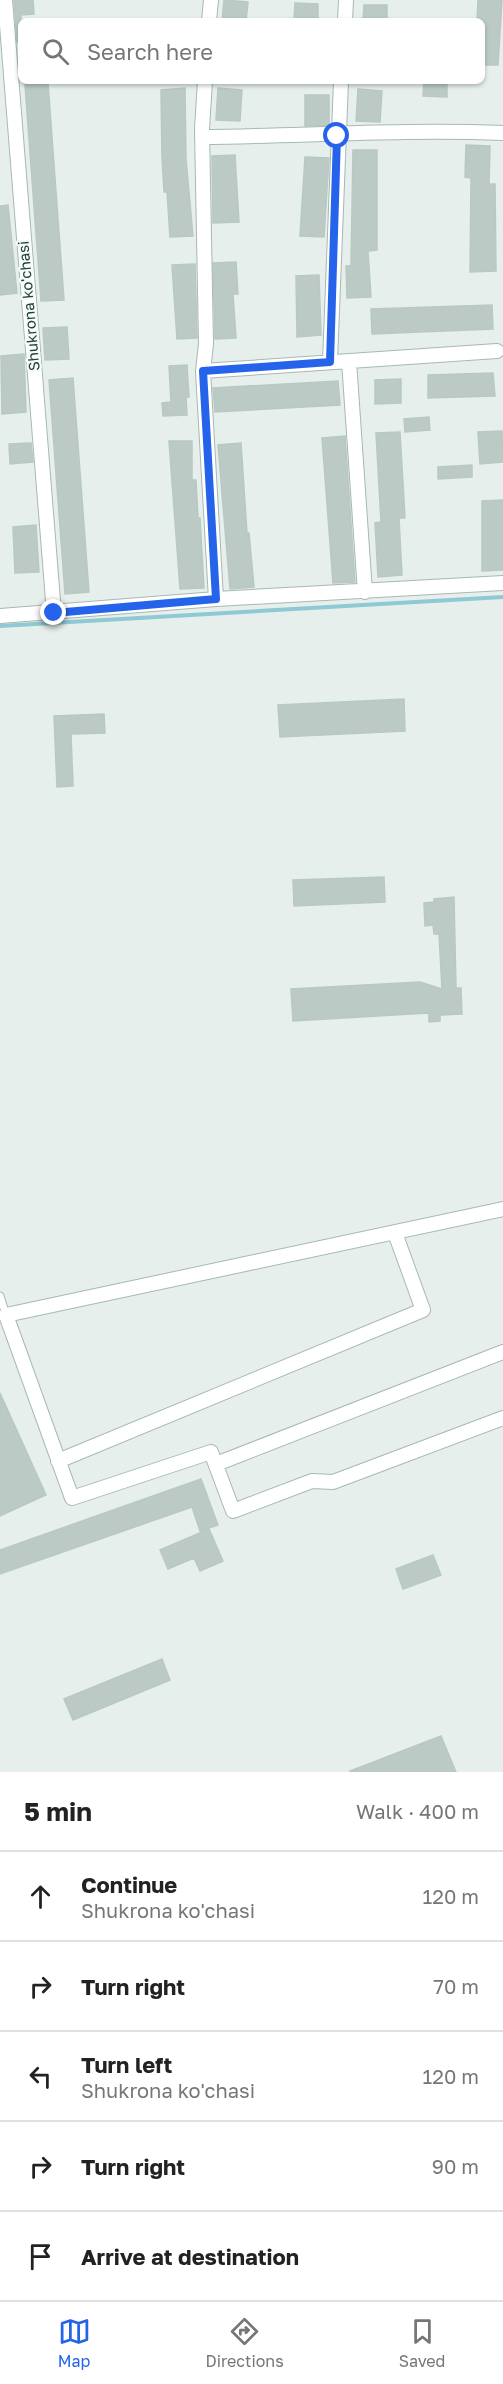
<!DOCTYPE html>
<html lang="en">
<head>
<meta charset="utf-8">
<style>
  :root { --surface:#fff; --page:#f2f2f2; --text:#222; --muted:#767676; --line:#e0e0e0; --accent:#2563eb }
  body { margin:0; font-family:"Golos Text",sans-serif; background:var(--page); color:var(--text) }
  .stop { position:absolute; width:18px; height:18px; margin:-14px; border:4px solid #2563eb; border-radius:50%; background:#fff }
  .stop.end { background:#2563eb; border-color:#fff; box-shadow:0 2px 6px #0008 }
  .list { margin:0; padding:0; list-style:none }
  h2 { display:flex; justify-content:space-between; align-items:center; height:78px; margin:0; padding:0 24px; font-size:26px }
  h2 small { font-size:20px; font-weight:400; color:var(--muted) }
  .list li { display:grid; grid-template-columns:39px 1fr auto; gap:18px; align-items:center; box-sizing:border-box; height:90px; padding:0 24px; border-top:2px solid var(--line) }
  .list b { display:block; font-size:22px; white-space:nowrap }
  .list p { margin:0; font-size:20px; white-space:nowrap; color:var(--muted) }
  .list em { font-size:20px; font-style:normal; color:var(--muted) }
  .icon { flex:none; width:33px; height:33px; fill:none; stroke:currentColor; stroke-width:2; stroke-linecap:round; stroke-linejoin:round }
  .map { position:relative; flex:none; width:503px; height:1772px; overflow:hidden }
  .search { position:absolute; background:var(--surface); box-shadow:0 2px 4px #0004; left:18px; right:18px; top:18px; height:66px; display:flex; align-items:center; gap:15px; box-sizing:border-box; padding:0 21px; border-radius:9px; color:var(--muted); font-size:22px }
  .sheet { height:528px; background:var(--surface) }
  nav { display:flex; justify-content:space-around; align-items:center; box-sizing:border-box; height:84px; border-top:2px solid var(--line); background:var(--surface); font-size:16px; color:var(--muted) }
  nav a { display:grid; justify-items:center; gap:3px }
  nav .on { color:var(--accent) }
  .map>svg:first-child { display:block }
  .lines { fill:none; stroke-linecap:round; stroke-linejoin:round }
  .stream { stroke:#8ec9d4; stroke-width:4 }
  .building { fill:#bbcac4; stroke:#b8c9c2; stroke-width:1.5 }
  .lane-casing { stroke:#a8b8b2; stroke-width:9 }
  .street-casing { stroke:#a8b8b2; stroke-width:16 }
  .lane { stroke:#fff; stroke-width:7 }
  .street { stroke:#fff; stroke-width:14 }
  .route { stroke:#2563eb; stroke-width:8 }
  .labels { text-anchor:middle; stroke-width:4.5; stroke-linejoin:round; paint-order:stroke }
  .street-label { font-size:15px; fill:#24423a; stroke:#f7fbf9 }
</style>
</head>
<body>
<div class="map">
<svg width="503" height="1772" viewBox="0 0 503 1772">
  <rect width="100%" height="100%" fill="#e6efeb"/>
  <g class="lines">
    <!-- stream -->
    <path class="stream" d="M0,626L503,597"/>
  </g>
  <!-- building -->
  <path class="building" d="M14,0H33L34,14L21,15V42H17Z
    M224,0L248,2L246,21H222Z
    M478,0H502L498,65H482V21H477Z
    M295,3L318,4V20L294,19Z
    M364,5H387V21H363Z
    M424,81H447V97L423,96Z
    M48,83L64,300L41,301L25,85Z
    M185,88L186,159L193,236L170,237L167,192H164L162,157L161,90Z
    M218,88L242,90L240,121L216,120Z
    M358,89L382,91L380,122L356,121Z
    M305,95H329V125L305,126Z
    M466,145L490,146L489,184H495L496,271L470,272L471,178L465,177Z
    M353,150H377V250L368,251L371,297L347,298L346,266H351Z
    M235,155L239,222L213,223L212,156Z
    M305,157L329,158L324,237L300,236Z
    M8,205L17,293L0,295V206Z
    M236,262L238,294H233L236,338L215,339L213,263Z
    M195,264L197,338L177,339L172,265Z
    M319,275L321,335L297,337L296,276Z
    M492,305L493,329L372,334L371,309Z
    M67,327L69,359L45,360L43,328Z
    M24,354L26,412L2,414L1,356Z
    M187,365L189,397H186L187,415L163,416L162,403L171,402L169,366Z
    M493,373L495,396L428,398V375Z
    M73,378L89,592L65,594L49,380Z
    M401,379V403L375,404V380Z
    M338,381L340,405L215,412L213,388Z
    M429,417L430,430L405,432L404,419Z
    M502,431L503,462L480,464L478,432Z
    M400,432L405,518H399L402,575L378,577L375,523L381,522L376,433Z
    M345,436L355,582L333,583L322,438Z
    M169,441H192V480H196L198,518H200L204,588L180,589Z
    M31,443L33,462L10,464L9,444Z
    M241,443L247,533H249L254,587L230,589L218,445Z
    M472,465V477L438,479V467Z
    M503,500V570L482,571V501Z
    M36,525L39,572L15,573L13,527Z
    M404,699L405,731L280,737L278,705Z
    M104,714L105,733L71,734L73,786L57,787L54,716Z
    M384,877L385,902L294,906L293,880Z
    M454,897L456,988H461L462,1014L440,1015V1021L429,1022V1013L293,1021L291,989L420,982L442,989L439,934H434L433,925L425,926L424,903L434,902V899Z
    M0,1393L46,1495L0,1516Z
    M201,1479L218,1525L200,1531L192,1507L0,1574V1550Z
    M209,1529L223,1561L200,1571L194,1558L168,1569L160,1550Z
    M433,1555L441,1575L403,1589L396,1569Z
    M162,1659L170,1680L73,1720L64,1699Z
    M441,1736L456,1772H351L350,1771Z"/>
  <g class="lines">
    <defs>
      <path id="lane" d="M0,1296L6,1315"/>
      <path id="street" d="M5,0L54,613
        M209,21L211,0
        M345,21L346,0
        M205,81L202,129L206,344L203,371L216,599
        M202,137C302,136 403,129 503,133
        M349,361L365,592
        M330,362L341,81
        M203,371L497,351
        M0,616L216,599L503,583
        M503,1209L6,1315L72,1498L211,1452L233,1511L312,1481L333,1482L503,1418
        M58,1461L423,1310L395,1233
        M216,1464L503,1352"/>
    </defs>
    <!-- lane casing -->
    <use href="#lane" class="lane-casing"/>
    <!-- street casing -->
    <use href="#street" class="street-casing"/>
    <!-- lane -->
    <use href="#lane" class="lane"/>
    <!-- street -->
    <use href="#street" class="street"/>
  </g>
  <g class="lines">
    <!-- route -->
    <path class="route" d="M54,613L216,599L203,371L330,362L337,136"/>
  </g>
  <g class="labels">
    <!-- street labels -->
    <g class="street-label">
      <text transform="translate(29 306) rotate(-95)" y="5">Shukrona ko'chasi</text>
    </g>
  </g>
</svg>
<div class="stop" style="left:337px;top:136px"></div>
<div class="stop end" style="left:54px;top:613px"></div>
<div class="search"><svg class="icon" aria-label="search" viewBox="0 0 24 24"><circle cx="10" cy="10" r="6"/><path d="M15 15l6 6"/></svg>Search here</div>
</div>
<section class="sheet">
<h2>5 min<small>Walk · 400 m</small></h2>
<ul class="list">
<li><svg class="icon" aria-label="ahead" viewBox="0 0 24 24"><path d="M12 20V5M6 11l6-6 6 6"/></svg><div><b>Continue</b><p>Shukrona ko'chasi</p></div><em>120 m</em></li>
<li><svg class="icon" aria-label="right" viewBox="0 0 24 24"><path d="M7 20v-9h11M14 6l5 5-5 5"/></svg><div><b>Turn right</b></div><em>70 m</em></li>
<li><svg class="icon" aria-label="left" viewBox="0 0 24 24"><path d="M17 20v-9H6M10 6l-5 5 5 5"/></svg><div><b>Turn left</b><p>Shukrona ko'chasi</p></div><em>120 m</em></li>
<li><svg class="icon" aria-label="right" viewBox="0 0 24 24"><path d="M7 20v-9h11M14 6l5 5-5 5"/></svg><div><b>Turn right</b></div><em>90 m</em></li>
<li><svg class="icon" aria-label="arrive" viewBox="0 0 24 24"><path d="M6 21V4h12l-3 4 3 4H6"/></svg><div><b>Arrive at destination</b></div></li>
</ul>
</section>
<nav>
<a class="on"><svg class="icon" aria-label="map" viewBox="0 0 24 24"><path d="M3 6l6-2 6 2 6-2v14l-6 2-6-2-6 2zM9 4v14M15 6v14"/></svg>Map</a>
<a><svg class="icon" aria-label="directions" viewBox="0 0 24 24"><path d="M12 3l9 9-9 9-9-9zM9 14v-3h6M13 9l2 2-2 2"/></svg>Directions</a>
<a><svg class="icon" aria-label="saved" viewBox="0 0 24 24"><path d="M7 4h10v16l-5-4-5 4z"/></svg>Saved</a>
</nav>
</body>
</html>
